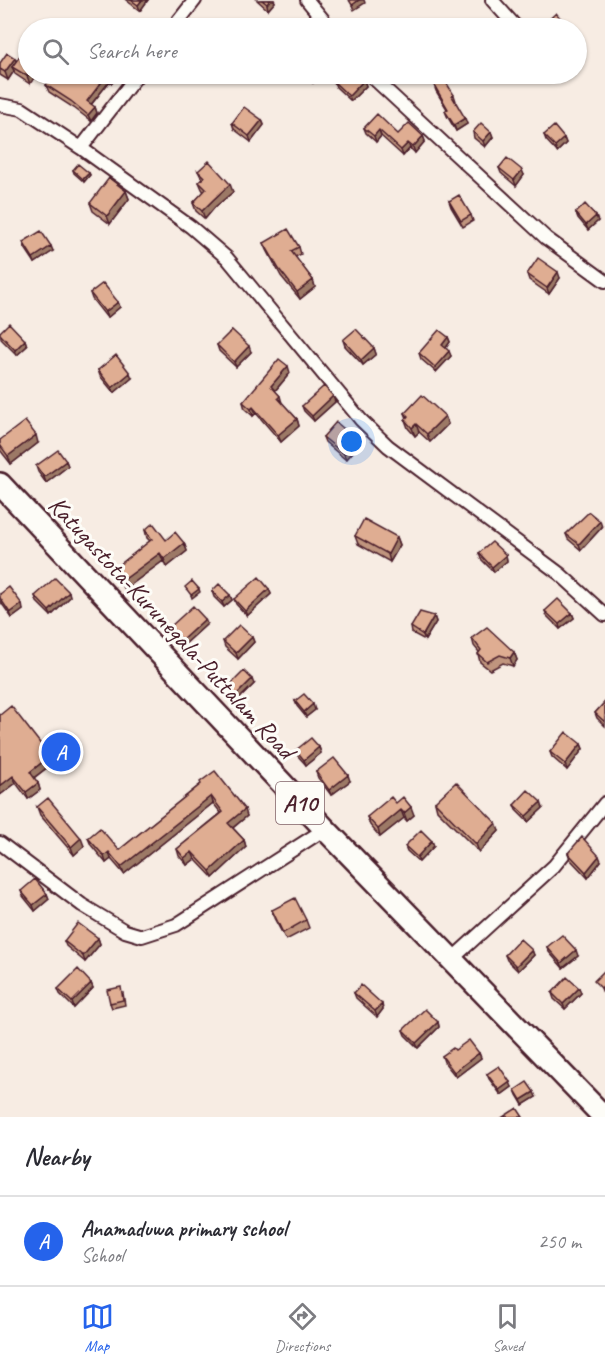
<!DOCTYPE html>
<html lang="en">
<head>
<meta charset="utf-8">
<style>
  :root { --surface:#fff; --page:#f7f7f7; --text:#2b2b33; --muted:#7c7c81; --line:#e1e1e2; --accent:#2563eb }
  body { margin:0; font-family:Caveat,sans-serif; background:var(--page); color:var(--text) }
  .you { position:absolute; left:352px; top:442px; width:21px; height:21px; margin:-15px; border:4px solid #fff; border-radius:50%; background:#1a73e8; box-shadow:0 0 0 9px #1a73e833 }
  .badge { display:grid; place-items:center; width:39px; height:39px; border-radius:50%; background:var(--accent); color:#fff; font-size:20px; font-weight:700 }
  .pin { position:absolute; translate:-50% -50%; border:3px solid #fff; box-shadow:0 2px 6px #0006 }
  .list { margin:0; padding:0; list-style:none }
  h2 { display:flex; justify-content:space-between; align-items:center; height:78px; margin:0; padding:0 24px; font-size:26px }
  h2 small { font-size:20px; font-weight:400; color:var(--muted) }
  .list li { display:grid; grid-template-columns:39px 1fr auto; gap:18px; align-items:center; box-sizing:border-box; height:90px; padding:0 24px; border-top:2px solid var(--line) }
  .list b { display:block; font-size:22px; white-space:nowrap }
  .list p { margin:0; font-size:20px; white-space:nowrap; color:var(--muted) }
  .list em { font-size:20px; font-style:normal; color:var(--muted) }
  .icon { flex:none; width:33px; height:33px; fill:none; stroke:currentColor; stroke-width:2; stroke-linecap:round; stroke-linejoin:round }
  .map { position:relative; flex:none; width:605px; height:1117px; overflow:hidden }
  .search { position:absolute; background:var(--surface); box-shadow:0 2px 4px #0004; left:18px; right:18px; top:18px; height:66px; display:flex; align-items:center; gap:15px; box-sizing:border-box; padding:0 21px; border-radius:33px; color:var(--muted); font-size:22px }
  .sheet { height:168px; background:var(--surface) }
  nav { display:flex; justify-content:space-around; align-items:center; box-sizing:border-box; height:84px; border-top:2px solid var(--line); background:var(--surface); font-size:16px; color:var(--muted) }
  nav a { display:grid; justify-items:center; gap:3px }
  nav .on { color:var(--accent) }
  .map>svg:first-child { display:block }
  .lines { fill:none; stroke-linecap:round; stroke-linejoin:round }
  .minor-casing { stroke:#4a1f2b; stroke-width:16 }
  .trunk-casing { stroke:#4a1f2b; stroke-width:26 }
  .minor { stroke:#fdfcf7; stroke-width:12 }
  .trunk { stroke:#fdfcf7; stroke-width:21 }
  .wall { fill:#c0957e; stroke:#4a1f2b; stroke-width:1.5 }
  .shaded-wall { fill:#9c7966; stroke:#4a1f2b; stroke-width:1.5 }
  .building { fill:#dfad92; stroke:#4a1f2b; stroke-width:1.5 }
  .labels { text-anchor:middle; stroke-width:6; stroke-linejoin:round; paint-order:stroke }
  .shield { fill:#fdfcf7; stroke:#806168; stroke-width:1.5 }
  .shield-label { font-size:24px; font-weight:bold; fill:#4a1f2b }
  .street-label { font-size:26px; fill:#4a1f2b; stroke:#fdfcf7 }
</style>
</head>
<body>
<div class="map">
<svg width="605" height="1117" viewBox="0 0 605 1117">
  <rect width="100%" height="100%" fill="#f7ece3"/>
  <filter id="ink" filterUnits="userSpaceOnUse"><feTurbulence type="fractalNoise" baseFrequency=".0167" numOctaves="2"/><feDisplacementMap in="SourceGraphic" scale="12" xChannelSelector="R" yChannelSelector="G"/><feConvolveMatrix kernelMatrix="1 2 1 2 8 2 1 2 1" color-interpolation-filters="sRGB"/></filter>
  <g filter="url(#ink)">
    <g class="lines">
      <defs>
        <path id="minor" d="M307,0L330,28
          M492,0L517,28
          M173,28L195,0
          M369,74L546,238L605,281
          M0,105L22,109L81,148L191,227L227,258L361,420L388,446L560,574L605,615
          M81,148L138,74
          M0,843L82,905L125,931L142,936L176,925L325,829
          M451,960L554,866L605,803"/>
        <path id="trunk" d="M0,484L325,829L604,1117"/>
      </defs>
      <!-- minor casing -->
      <use href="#minor" class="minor-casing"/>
      <!-- trunk casing -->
      <use href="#trunk" class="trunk-casing"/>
      <!-- minor -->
      <use href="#minor" class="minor"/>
      <!-- trunk -->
      <use href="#trunk" class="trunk"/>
    </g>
    <!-- wall -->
    <path class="wall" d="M126,0H148L140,11Z
      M257,0H274L275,2L268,10Z
      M27,46L30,84L15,74L14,71L8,80L0,75V63L16,62Z
      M87,74H119L112,83L109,82L91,105L95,107L97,113L91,121L74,108L49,92L46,85L80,84Z
      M304,74H323L313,83Z
      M364,80L366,86L351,101L336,87L334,82Z
      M434,85L454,95L456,101H455L467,124L456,131L447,116L445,111L447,109L436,91Z
      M262,120L264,125L251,142L234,129L232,123Z
      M364,128L398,134L423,136L425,141L415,153L410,148L403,156L381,136L376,142L366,133Z
      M473,132H491L493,137L485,147L474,138Z
      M544,135L564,138L566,143L557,152L546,140Z
      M499,168L524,175L516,186L501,173Z
      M73,170L89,173L90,175L84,182L74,173Z
      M198,171L233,192L215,207L205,219L196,211L193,203L204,192L202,189L199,182L202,179Z
      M126,191L129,199L110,224L93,211L90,203Z
      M449,201L471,215L473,221L463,227L451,207Z
      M576,213L598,221L588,230L578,218Z
      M23,242L53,251L35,263L25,248Z
      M264,243L299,247L301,254L295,257L313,280L315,287L300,299L281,276L267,250Z
      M527,274L560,278L549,294L529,280Z
      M90,293L118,302L120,307L107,318L92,299Z
      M0,332L25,340L27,346L17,355L1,339Z
      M448,337L450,342L446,348L451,356L436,372L421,359L419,353Z
      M343,340L374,348L376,354L363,365L345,346Z
      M217,345L251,352L236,367L219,351Z
      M98,370L132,378L114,393L100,376Z
      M290,373L275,391L280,396L282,403L297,419L299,426L281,442L256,413L253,416L245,409L243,402Z
      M333,396L335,402L314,421L304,411L302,406Z
      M405,413L445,416L448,424L430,442L419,432L415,436L408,428L405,420L407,418Z
      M323,437L359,445L346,460L325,442Z
      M0,440L38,443L11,464L0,450Z
      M66,461L68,466L46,483L38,472L36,466Z
      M602,527L581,550L568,539L566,534Z
      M145,530L166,540L184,543L187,551L167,567L163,561L125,589L116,578L113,570L150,541L147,538Z
      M355,536L397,537L400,545L390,562L358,544Z
      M479,553L506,555L507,561L494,572L481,559Z
      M269,589L271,594L247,616L236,604L234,599Z
      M212,591L230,595L232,600L224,607L214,597Z
      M69,592L70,597L51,616L37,602L35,596Z
      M0,594L23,610L12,618L0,601Z
      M545,611L572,613L574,618L560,629L547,616Z
      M434,616L436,622L425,640L412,633L411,627Z
      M207,624L184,645L172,632L170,627Z
      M252,637L254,642L238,659L225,647L223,641Z
      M472,638L514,652L517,660L513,666L503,663L490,670L480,662L478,654L479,652L474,646Z
      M254,684L236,702L228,694L226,689Z
      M295,701L315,710L306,717L297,706Z
      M605,702V726L597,718L595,713Z
      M0,715L53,763L34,778L38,783L40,790L28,799L16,783L0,795Z
      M581,744L583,749L567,770L552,757L550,752Z
      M319,747L321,753L306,765L298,756L296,750Z
      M316,772L350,781L331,795L318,778Z
      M201,784L247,816L233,828L244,840L246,847L213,878L195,859L187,865L179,856L177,849L221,813L213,803L124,874L111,859L106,863L91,845L88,838L119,850Z
      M435,802L499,831L479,852L437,810Z
      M396,803L414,815L407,821L404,818L380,837L370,825L367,817Z
      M514,805L543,808L528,822L516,810Z
      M37,807L84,846L74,855L40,815Z
      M432,841L434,846L419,862L407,851L405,846Z
      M568,853L601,861L588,878L570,859Z
      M21,891L47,894L49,899L35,911L23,896Z
      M272,910L306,920L309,928L286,940L274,918Z
      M98,938L100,944L85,962L66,946L64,941Z
      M547,947L578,956L563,968L549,952Z
      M532,950L534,955L518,971L507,960L505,955Z
      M91,983L93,988L74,1008L60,994L58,989Z
      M579,988L581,993L565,1009L554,999L552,993Z
      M123,993L125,1005L112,1008L110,1003Z
      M354,993L383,1009L377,1017L356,998Z
      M438,1022L439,1027L418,1048L405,1035L403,1030Z
      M455,1050L479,1053L481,1058L456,1077L444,1062L442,1056Z
      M487,1074L512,1087L501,1095L489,1079Z
      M515,1090L536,1097L523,1105L517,1095Z"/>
    <!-- shaded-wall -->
    <path class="shaded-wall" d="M142,0H148L140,11L138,5Z
      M270,0H274L275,2L268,10L267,4Z
      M359,0H364L365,3L354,10L352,5Z
      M15,58L18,66L12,67L14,71L8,80L5,72Z
      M29,74H37L30,84L27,76Z
      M112,74H119L112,83L109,77Z
      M311,74H323L313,83L310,75Z
      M107,75L109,82L89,107L87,101Z
      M364,80L366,86L351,101L349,96Z
      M95,107L97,113L91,121L88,115Z
      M465,118L467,124L456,131L454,125Z
      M262,120L264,125L251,142L249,136Z
      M379,130L381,136L376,142L374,136Z
      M491,132L493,137L485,147L483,141Z
      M423,136L425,141L415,153L413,147Z
      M564,138L566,143L557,152L555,146Z
      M408,143L410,148L403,156L401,150Z
      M522,170L524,175L516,186L514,180Z
      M89,173L90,175L84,182L83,179Z
      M230,184L233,192L215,207L205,219L202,211L213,200Z
      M126,191L129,199L110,224L107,216Z
      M596,216L598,221L588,230L586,225Z
      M51,246L53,251L35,263L33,258Z
      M558,272L560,278L549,294L547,288Z
      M313,280L315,287L300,299L297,292Z
      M118,302L120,307L107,318L105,312Z
      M448,337L450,342L444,350L442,345Z
      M25,340L27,346L17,355L15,350Z
      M249,346L251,352L236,367L234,362Z
      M374,348L376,354L363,365L361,360Z
      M449,351L451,356L436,372L435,367Z
      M288,366L290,373L273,393L271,386Z
      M130,373L132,378L114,393L112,388Z
      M333,396L335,402L314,421L312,416Z
      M253,407L256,413L253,416L251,409Z
      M445,416L448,424L430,442L427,434Z
      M297,419L299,426L281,442L278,435Z
      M416,424L419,432L415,436L412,428Z
      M36,435L38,443L11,464L8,456Z
      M357,440L359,445L346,460L344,454Z
      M66,461L68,466L46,483L44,477Z
      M600,521L602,527L581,550L579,544Z
      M397,537L400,545L390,562L388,554Z
      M184,543L187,551L167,567L164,559Z
      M160,553L163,561L125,589L122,581Z
      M506,555L507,561L494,572L492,567Z
      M199,589L200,592L192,598L191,595Z
      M269,589L271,594L247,616L245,611Z
      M69,592L70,597L51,616L49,611Z
      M230,595L232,600L224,607L222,602Z
      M22,604L23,610L12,618L10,613Z
      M572,613L574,618L560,629L559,624Z
      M434,616L436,622L425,640L423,635Z
      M205,619L207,624L184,645L182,640Z
      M252,637L254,642L238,659L236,653Z
      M514,652L517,660L513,666L510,658Z
      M252,679L254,684L236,702L234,697Z
      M313,704L315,710L306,717L304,712Z
      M581,744L583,749L567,770L565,764Z
      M319,747L321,753L306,765L304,760Z
      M50,756L53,763L32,779L30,772Z
      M348,775L350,781L331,795L329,790Z
      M13,776L16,783L0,795V786Z
      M38,783L40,790L28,799L26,792Z
      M211,796L213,803L124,874L121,867Z
      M541,802L543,808L528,822L526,816Z
      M411,807L414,815L407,821L404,813Z
      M245,809L247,816L230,830L228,823Z
      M401,810L404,818L380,837L378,829Z
      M496,823L499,831L479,852L476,844Z
      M81,838L84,846L74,855L71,847Z
      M244,840L246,847L213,878L210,871Z
      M432,841L434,846L419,862L417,857Z
      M109,852L111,859L106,863L104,856Z
      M192,852L195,859L187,865L184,858Z
      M599,856L601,861L588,878L586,872Z
      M47,894L49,899L35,911L33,905Z
      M98,938L100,944L85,962L83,956Z
      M532,950L534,955L518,971L516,966Z
      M576,950L578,956L563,968L561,963Z
      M91,983L93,988L74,1008L72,1002Z
      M605,984V988L602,991L601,988Z
      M579,988L581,993L565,1009L563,1004Z
      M382,1004L383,1009L377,1017L375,1011Z
      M438,1022L439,1027L418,1048L416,1043Z
      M479,1053L481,1058L456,1077L454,1072Z
      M510,1082L512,1087L501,1095L499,1090Z
      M534,1092L536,1097L523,1105L521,1100Z"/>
    <!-- building -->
    <path class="building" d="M131,0H142L138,5Z
      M262,0H270L267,4Z
      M349,0H359L352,5Z
      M556,13L568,27L566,28H547L544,24Z
      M27,46L28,47L29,74L27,76L12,67Z
      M7,53L15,58L5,72L0,69V63Z
      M54,74H64L80,84L87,74H112L109,77L107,75L87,101L95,107L88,115L71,101L46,85Z
      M343,74H356L364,80L349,96L334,82Z
      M444,79L454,95L452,96L465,118L454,125L445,111L448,109L434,85Z
      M244,107L262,120L249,136L232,123Z
      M377,114L398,134L409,123L423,136L413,147L408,143L401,150L379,130L374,136L364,128Z
      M481,123L491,132L483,141L473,132Z
      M554,126L564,138L555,146L544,135Z
      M507,158L522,170L514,180L499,168Z
      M209,161L230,184L213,200L202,211L193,203L206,189L199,182L204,177L198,171Z
      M78,164L89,173L83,179L73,170Z
      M109,178L126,191L107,216L90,203Z
      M459,195L471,215L461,221L449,201Z
      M585,204L596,216L586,225L576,213Z
      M288,229L299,247L291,251L313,280L297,292L279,269L264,243Z
      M41,231L51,246L33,258L23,242Z
      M538,258L558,272L547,288L527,274Z
      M103,283L118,302L105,312L90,293Z
      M9,323L25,340L15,350L0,334V332Z
      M356,329L374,348L361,360L343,340Z
      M232,330L249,346L234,362L217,345Z
      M439,330L448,337L442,345L449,351L435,367L419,353Z
      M116,355L130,373L112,388L98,370Z
      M279,359L288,366L271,386L280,396L278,398L297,419L278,435L253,407L251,409L243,402Z
      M324,386L333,396L312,416L302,406Z
      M422,395L445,416L427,434L416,424L412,428L405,420L408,416L405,413Z
      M25,421L36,435L8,456L0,445V440Z
      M336,422L357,440L344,454L323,437Z
      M58,450L66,461L44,477L36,466Z
      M589,512L600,521L579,544L566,534Z
      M364,519L397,537L388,554L355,536Z
      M153,523L166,540L175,532L184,543L164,559L160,553L122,581L113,570L152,539L145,530Z
      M492,542L506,555L492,567L479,553Z
      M259,577L269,589L245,611L234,599Z
      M55,578L69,592L49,611L35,596Z
      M192,581L199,589L191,595L185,587Z
      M219,584L230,595L222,602L212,591Z
      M9,587L22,604L10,613L0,598V594Z
      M558,599L572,613L559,624L545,611Z
      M193,606L205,619L182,640L170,627Z
      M420,612L434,616L423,635L411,627Z
      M239,625L252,637L236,653L223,641Z
      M487,627L514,652L510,658L500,655L487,662L478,654L481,650L472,638Z
      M244,671L252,679L234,697L226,689Z
      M304,694L313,704L304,712L295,701Z
      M605,702V722L595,713Z
      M11,706L50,756L30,772L38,783L26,792L13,776L0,786V715Z
      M566,732L581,744L565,764L550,752Z
      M311,738L319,747L304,760L296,750Z
      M334,758L348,775L329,790L316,772Z
      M215,771L245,809L228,823L244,840L210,871L192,852L184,858L177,849L223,812L211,796L121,867L109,852L104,856L88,838L100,828L119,850L201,784L200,782Z
      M456,782L496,823L476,844L435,802Z
      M528,790L541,802L526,816L514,805Z
      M391,797L396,803L403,797L411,807L404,813L401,810L378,829L367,817Z
      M48,798L81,838L71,847L37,807Z
      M421,830L432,841L417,857L405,846Z
      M582,837L599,856L586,872L568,853Z
      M35,879L47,894L33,905L21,891Z
      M295,898L306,920L283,933L272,910Z
      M78,923L98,938L83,956L64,941Z
      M562,935L576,950L561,963L547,947Z
      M520,939L532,950L516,966L505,955Z
      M78,969L91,983L72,1002L58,989Z
      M604,971L605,973V984L601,988L594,981Z
      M567,977L579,988L563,1004L552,993Z
      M361,985L382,1004L375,1011L354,993Z
      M121,987L123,1000L110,1003L107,990Z
      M425,1009L438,1022L416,1043L403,1030Z
      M469,1040L479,1053L454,1072L442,1056L453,1048L455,1050Z
      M499,1066L510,1082L499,1090L487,1074Z
      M527,1082L534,1092L521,1100L515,1090Z
      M517,1108L523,1117H503Z"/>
  </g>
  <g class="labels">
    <!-- shield labels -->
    <rect class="shield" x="276" y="782" width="48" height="42" rx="4.5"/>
    <g class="shield-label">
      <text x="300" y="811">A10</text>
    </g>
    <!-- street labels -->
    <g class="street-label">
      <text transform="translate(172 627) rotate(47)" y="9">Katugastota-Kurunegala-Puttalam Road</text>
    </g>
  </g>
</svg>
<div class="you"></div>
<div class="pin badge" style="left:61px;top:752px">A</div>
<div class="search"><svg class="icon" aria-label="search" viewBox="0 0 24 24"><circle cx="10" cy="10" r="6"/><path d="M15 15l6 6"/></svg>Search here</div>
</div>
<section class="sheet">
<h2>Nearby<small></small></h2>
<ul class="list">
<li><span class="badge">A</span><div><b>Anamaduwa primary school</b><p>School</p></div><em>250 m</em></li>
</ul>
</section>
<nav>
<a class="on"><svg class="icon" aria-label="map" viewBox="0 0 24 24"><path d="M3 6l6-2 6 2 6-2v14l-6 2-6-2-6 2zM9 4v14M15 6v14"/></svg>Map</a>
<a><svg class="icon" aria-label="directions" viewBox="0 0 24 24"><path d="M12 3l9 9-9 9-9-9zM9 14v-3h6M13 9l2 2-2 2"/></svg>Directions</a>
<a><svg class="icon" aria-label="saved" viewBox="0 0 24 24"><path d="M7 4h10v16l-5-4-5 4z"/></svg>Saved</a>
</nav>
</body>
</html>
